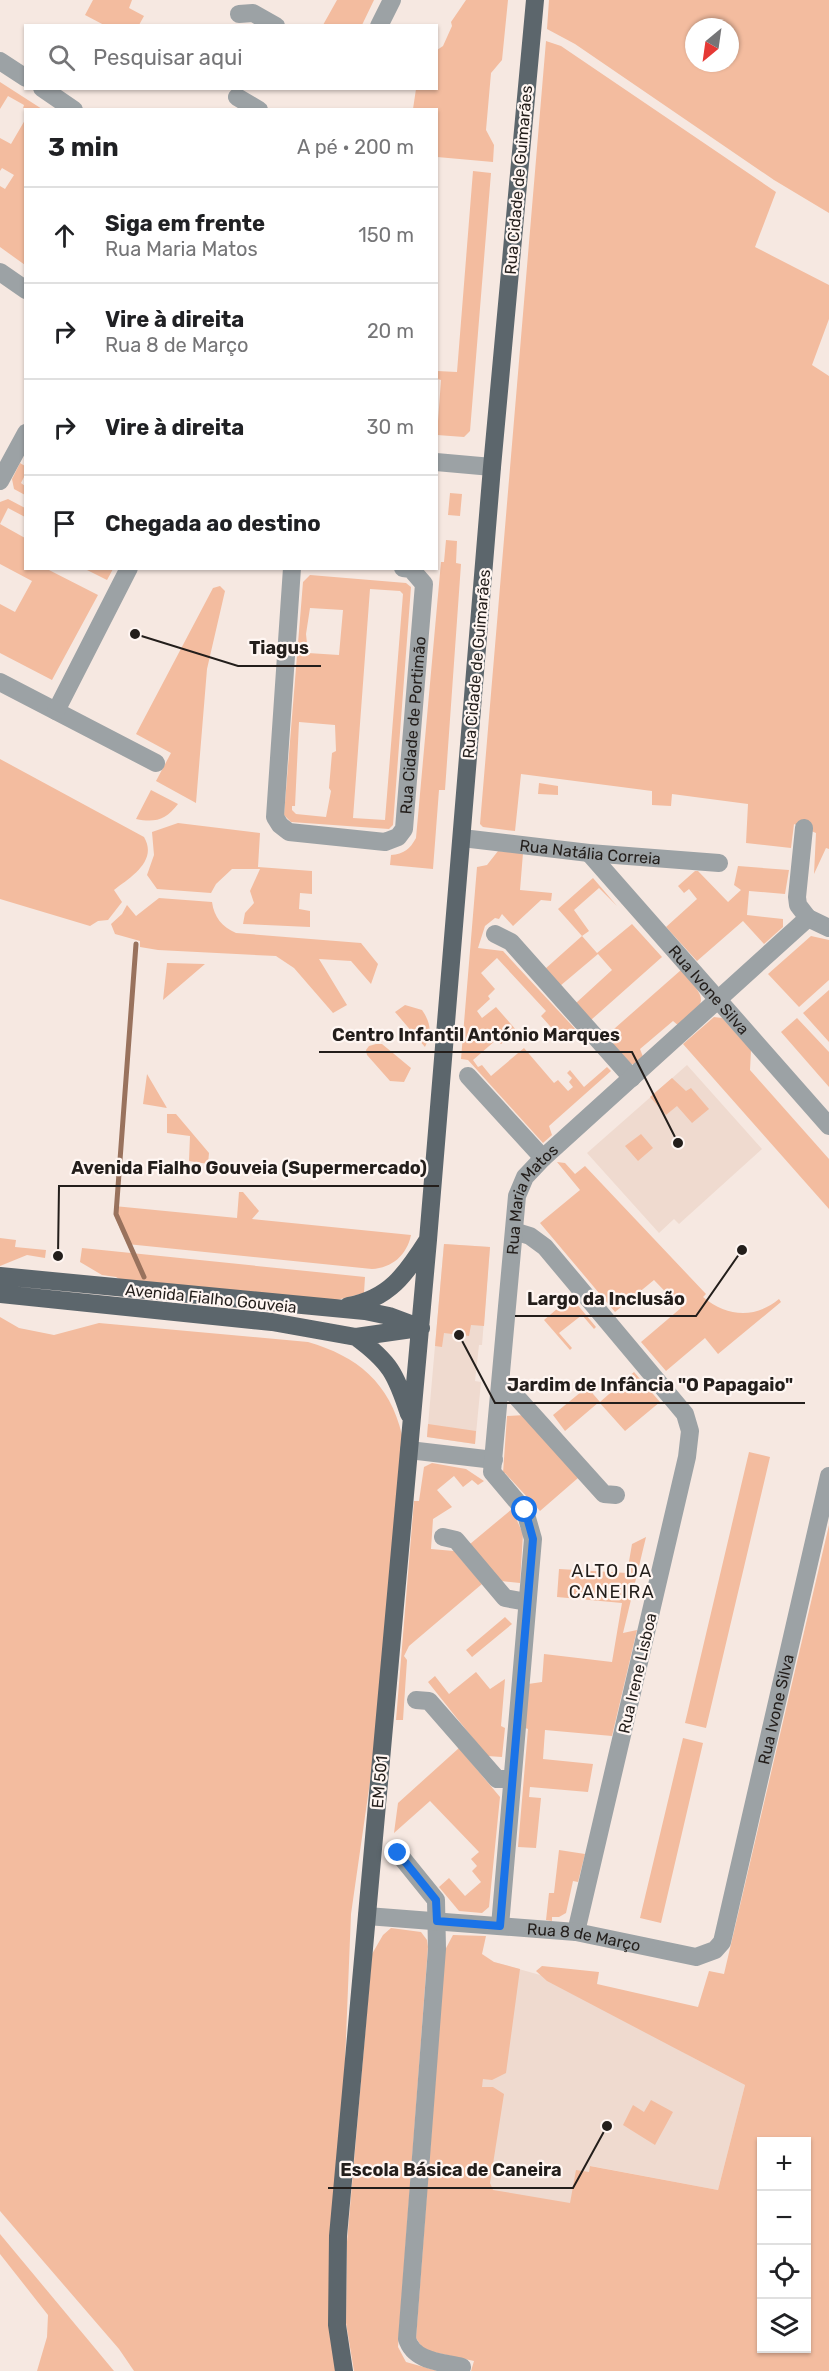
<!DOCTYPE html>
<html lang="pt">
<head>
<meta charset="utf-8">
<style>
  :root { --surface:#fff; --page:#f2f2f2; --text:#202124; --muted:#757577; --line:#e0e0e0 }
  body { margin:0; font-family:Rubik,sans-serif; background:var(--page); color:var(--text) }
  .controls { position:absolute; right:18px; bottom:18px; display:grid; overflow:hidden; border-radius:0px; box-shadow:0 2px 4px #0004 }
  .controls button { width:54px; height:54px; display:grid; place-items:center; padding:0; border:0; border-bottom:2px solid var(--line); background:var(--surface); color:var(--text); font:30px sans-serif }
  .compass { position:absolute; left:685px; top:18px; width:54px; height:54px; border-radius:50%; background:var(--surface); box-shadow:0 2px 4px #0004; rotate:209deg }
  .stop { position:absolute; width:18px; height:18px; margin:-14px; border:4px solid #1a73e8; border-radius:50%; background:#fff }
  .stop.end { background:#1a73e8; border-color:#fff; box-shadow:0 2px 6px #0008 }
  .list { margin:0; padding:0; list-style:none }
  h2 { display:flex; justify-content:space-between; align-items:center; height:78px; margin:0; padding:0 24px; font-size:26px }
  h2 small { font-size:20px; font-weight:400; color:var(--muted) }
  .list li { display:grid; grid-template-columns:39px 1fr auto; gap:18px; align-items:center; box-sizing:border-box; height:96px; padding:0 24px; border-top:2px solid var(--line) }
  .list b { display:block; font-size:22px; white-space:nowrap }
  .list p { margin:0; font-size:20px; white-space:nowrap; color:var(--muted) }
  .list em { font-size:20px; font-style:normal; color:var(--muted) }
  .icon { flex:none; width:33px; height:33px; fill:none; stroke:currentColor; stroke-width:2; stroke-linecap:round; stroke-linejoin:round }
  .map { position:relative; flex:none; width:829px; height:2371px; overflow:hidden }
  .search { position:absolute; background:var(--surface); box-shadow:0 2px 4px #0004; left:24px; top:24px; width:414px; height:66px; display:flex; align-items:center; gap:15px; box-sizing:border-box; padding:0 21px; border-radius:0px; color:var(--muted); font-size:22px }
  .panel { position:absolute; background:var(--surface); box-shadow:0 2px 4px #0004; left:24px; top:108px; width:414px; height:462px; border-radius:0px }
  .map>svg:first-child { display:block }
  .built { fill:#efdacf }
  .green { fill:#f3bc9f; fill-rule:evenodd }
  .lines { fill:none; stroke-linecap:round; stroke-linejoin:round }
  .stream { stroke:#99725d; stroke-width:5 }
  .minor { stroke:#9ca2a5; stroke-width:18 }
  .major { stroke:#5c666c; stroke-width:18 }
  .route { stroke:#1a73e8; stroke-width:8 }
  .labels { text-anchor:middle; stroke-width:4.5; stroke-linejoin:round; paint-order:stroke }
  .street-label { font-size:16px; fill:#231e1b; stroke:#fff6f2 }
  .neighbourhood-label { font-size:18px; letter-spacing:1.5px; fill:#231e1b; stroke:#fff6f2 }
  .leader { fill:none; stroke:#231e1b; stroke-width:2 }
  .callout-dot { fill:#231e1b; stroke:#fff6f2; stroke-width:2 }
  .callout-label { font-size:18px; text-anchor:middle; font-weight:bold; fill:#231e1b; stroke:#fff6f2; stroke-width:4.5; stroke-linejoin:round; paint-order:stroke }
</style>
</head>
<body>
<div class="map">
<svg width="829" height="2371" viewBox="0 0 829 2371">
  <rect width="100%" height="100%" fill="#f6e8e1"/>
  <!-- built -->
  <path class="built" d="M687,1065L762,1149L679,1224L674,1219L659,1233L587,1153Z
    M444,1244L490,1247L482,1345H479L475,1381L481,1382L475,1444L427,1437Z
    M494,1962L576,1985L688,2055L745,2085L718,2190L591,2166L581,2226L470,2208Z"/>
  <!-- green -->
  <path class="green" d="M93,0H132L129,8L144,16L139,25H104L85,15Z
    M337,0H374L362,25H323Z
    M466,0H508L502,60L491,73L486,130L494,145L493,162L437,157L436,110L413,109L416,89L436,88L437,50L443,46L452,26L451,22Z
    M549,0H829V213L774,180L575,44L547,29ZM694,27H730V63H694Z
    M546,41L561,46L776,192L755,247L829,285V319L812,365L829,376V849L826,848L814,874L816,833L794,824L791,848L746,843L748,804L672,794L671,806L652,805V791L521,774L515,831L483,827L480,824Z
    M0,82L42,109L23,108L24,105L8,96L0,109Z
    M25,120V265L0,247V186L5,189L14,175L2,168L0,171V138L11,144Z
    M473,171L491,173L470,431L464,437L437,435L441,380L437,379V371L457,372Z
    M20,463L25,466V475L21,483L25,486V495L14,489L12,479Z
    M450,493L462,494L460,516L448,515Z
    M8,499L25,508V517L8,508L0,524L25,538L26,568L47,569L98,595L52,680L0,653V604L15,612L32,581L0,564V502Z
    M446,540L457,541L456,563L461,564L445,790H439L433,869L390,865L391,855C404,854 410,849 416,838L441,562H444Z
    M85,569H113L107,580Z
    M310,575L406,583L411,587L393,825L389,829L291,822L284,815L303,582ZM370,589L400,591L403,594L385,820L353,818ZM310,608L343,610L339,655L308,653L306,634ZM299,722L335,725L336,751L332,753L329,788L331,791L326,817L296,814L292,810V806H295Z
    M220,586L225,591L207,669L196,803L156,781L171,753L136,734L213,588Z
    M0,759L144,837C158,861 131,877 114,890L122,902L108,920L98,921L90,926L0,899Z
    M539,783L558,786V795L538,794Z
    M151,790L178,804C166,820 155,823 136,819Z
    M178,823L260,833L258,867L312,871V894L300,893L299,909L310,911V927L243,924L245,913L254,903L250,891L260,869H232L216,884L211,893L157,889L147,875L154,855L152,832Z
    M498,851L523,853L520,890L552,893L551,901L541,900L513,926L502,914L499,919L495,918L485,926L478,948L503,951L578,1032L565,1043L541,1016L546,1011L497,958L481,973L495,989L488,996L490,999L477,1011L482,1018L496,1007L517,1031L501,1044L496,1040L473,1060L478,1067L482,1065L491,1076L524,1048L554,1083L558,1080L568,1091L573,1087L569,1082L572,1078L567,1073L570,1070L584,1087L607,1067L611,1071L549,1126L552,1135L543,1143L468,1060L461,1059L477,867L487,865Z
    M738,866L789,870L785,894L749,891L747,915L783,919V927L764,944L743,921L697,961L666,927L697,899L689,889L684,893L678,886L695,871H698L728,902L741,890L734,885Z
    M593,878L617,906L599,888L574,910L589,931L582,936L597,953L632,924L662,957L591,1020L576,1003L612,970L598,954L560,986L545,969L582,936L558,909Z
    M159,898L212,902C214,917 222,927 236,933L361,943L378,964L371,984L351,961L319,959L347,1005L333,1013L294,968L276,956L158,950L140,947V941L115,934L111,924L122,914L127,905L136,916Z
    M811,936L829,940V980L799,1007L768,974Z
    M167,963L205,964L163,1000Z
    M681,970C707,1001 709,999 679,1026L673,1021L640,1049L643,1057L637,1064H631L606,1036Z
    M829,990V1042L803,1013Z
    M405,1005L422,1010C431,1023 432,1033 425,1047L395,1012Z
    M714,1017L722,1018L751,1050L750,1070L829,1159V1209L683,1044Z
    M797,1018L829,1052V1087L781,1032Z
    M376,1044H382L411,1068L404,1082L390,1081L367,1055L366,1050L369,1046Z
    M147,1074L167,1108L143,1104Z
    M672,1078L686,1091L691,1088L709,1109L692,1123L677,1106L666,1115L650,1097Z
    M167,1114H176L209,1153L208,1164L189,1161L190,1136L167,1133Z
    M641,1134L653,1148L638,1161L625,1146Z
    M557,1162L565,1163L575,1174L585,1166L706,1294L703,1297C727,1317 755,1319 779,1299L781,1302L718,1354L705,1338L666,1371L641,1342L681,1308L654,1280L615,1312L540,1223L580,1190Z
    M239,1192H243L259,1211L252,1219L411,1235C407,1255 392,1268 372,1269L127,1244L114,1215V1206L237,1218Z
    M0,1238L16,1240L15,1247L46,1250L45,1258L27,1255L0,1266Z
    M444,1244L490,1247L484,1326L471,1325L469,1336L444,1333L442,1347L435,1346Z
    M82,1248L365,1277L364,1293L333,1301L124,1282L116,1277L102,1275L80,1262Z
    M571,1297L596,1327L594,1329L582,1315L559,1333L572,1348L570,1350L544,1320Z
    M0,1317L19,1328L54,1335L99,1323L308,1342C357,1356 390,1383 402,1435L382,1698L351,1914L336,2284L344,2371H134L119,2349L0,2211Z
    M634,1372L660,1402L625,1431L599,1402L565,1431L553,1415L587,1387L600,1402Z
    M525,1415L578,1478L540,1511L505,1473H503L507,1416Z
    M428,1424L476,1431L475,1444L427,1437Z
    M749,1452L770,1457L706,1728L685,1723Z
    M432,1463L466,1469L484,1481L478,1485L472,1480L463,1487L454,1476L437,1490L452,1507L433,1519L431,1549L454,1551L482,1584L409,1646L404,1656L407,1660L403,1720H396L414,1501H419L424,1467Z
    M512,1509L523,1534L520,1583L501,1581L470,1544Z
    M829,1525V2371H471L474,2361L424,2350L416,2338L445,1950L453,1935L486,1936L482,1954L494,1962L520,1969L506,2073L492,2080L483,2079L482,2087H493L504,2094L490,2183L493,2190L570,2203L576,2170L589,2172L590,2166L718,2190L745,2085L547,1981L536,1971L542,1966L599,1972L597,1984L698,2007L709,1971L724,1974ZM762,2142H806V2348H762Z
    M646,1537L623,1633L637,1630L612,1736L545,1730L543,1759L593,1764L588,1792L530,1787L529,1797L541,1798L536,1848L518,1847L528,1729L525,1728L528,1684L542,1682L544,1654L612,1662L622,1603L557,1597L559,1569L627,1573L632,1544Z
    M505,1617L512,1624L472,1657L466,1650Z
    M476,1672L490,1689L505,1679L501,1726L505,1728L502,1757L487,1756L428,1682L435,1676L449,1694Z
    M683,1738L703,1743L661,1923L640,1918Z
    M459,1748L500,1797L489,1907L482,1913L459,1911L439,1887L449,1878L465,1896L481,1882L472,1871L477,1866L471,1859L479,1852L430,1801L394,1833L398,1803Z
    M559,1850L585,1854L578,1882L573,1881L566,1913L559,1917H552V1921L546,1920L549,1893H554Z
    M391,1928L421,1932L427,1940L428,1947L398,2347L406,2362L438,2371H354L346,2323L347,2242L372,1954L383,1935Z
    M651,2100L673,2112L655,2145L623,2125L633,2105L644,2112Z
    M0,2234L114,2371H37L47,2337L48,2315L0,2254Z"/>
  <g class="lines">
    <!-- stream -->
    <path class="stream" d="M136,944L116,1214L144,1277"/>
    <!-- minor -->
    <g class="minor">
      <path d="M239,14L253,13L276,26"/>
      <path d="M379,26L392,0"/>
      <path d="M0,61L26,78"/>
      <path d="M42,88L74,110"/>
      <path d="M237,97L259,110"/>
      <path d="M0,272L26,290"/>
      <path d="M436,462L492,467"/>
      <path d="M0,481L26,433"/>
      <path id="s1" d="M292,568L275,817L280,825L289,832L385,842L398,837L404,829L424,584L411,569L403,568"/>
      <path d="M0,682L156,763"/>
      <path d="M56,711L129,568"/>
      <path id="s2" d="M462,838L589,853L719,863"/>
      <path id="s3" d="M589,853L829,1126"/>
      <path d="M808,918L829,928"/>
      <path d="M495,934L511,942L632,1078"/>
      <path d="M468,1076L543,1158"/>
      <path d="M514,1231L530,1236L545,1247L685,1414L690,1431L687,1457L576,1932"/>
      <path d="M500,1390L513,1393L604,1494L616,1495"/>
      <path d="M409,1450L494,1460"/>
      <path d="M443,1537L456,1540L505,1598L527,1602"/>
      <path d="M416,1700L429,1701L497,1779H512"/>
      <path d="M398,1853L436,1900L437,1949L407,2339C414,2362 442,2362 462,2367"/>
      <path id="s4" d="M367,1916L576,1932L696,1957L715,1950L722,1942L829,1476"/>
      <path id="s5" d="M500,1926L533,1539L525,1511L492,1472L517,1196L525,1177L543,1158L808,918L798,905L797,897L804,828"/>
    </g>
    <!-- major -->
    <path class="major" d="M0,1276L365,1311L389,1316L421,1328
      M0,1294L272,1322L356,1337L419,1328
      M348,1306C389,1299 406,1274 427,1241
      M356,1337C390,1362 396,1374 409,1414
      M344,2371L337,2325L338,2236L428,1240L492,467L535,0"/>
  </g>
  <g class="lines">
    <!-- route -->
    <path class="route" d="M398,1853L436,1900L437,1921L500,1926L533,1539L525,1510"/>
  </g>
  <g class="labels">
    <!-- street labels -->
    <g class="street-label">
      <text transform="translate(518 180) rotate(-85)" y="6">Rua Cidade de Guimarães</text>
      <text transform="translate(476 664) rotate(-85)" y="6">Rua Cidade de Guimarães</text>
      <text dy="6" stroke="none"><textPath href="#s1" startOffset="495">Rua Cidade de Portimão</textPath></text>
      <text dy="6" stroke="none"><textPath href="#s2" startOffset="129">Rua Natália Correia</textPath></text>
      <text dy="6" stroke="none"><textPath href="#s3" startOffset="182">Rua Ivone Silva</textPath></text>
      <text dy="6" stroke="none"><textPath href="#s5" startOffset="748">Rua Maria Matos</textPath></text>
      <text transform="translate(211 1298) rotate(6)" y="6">Avenida Fialho Gouveia</text>
      <text transform="translate(637 1673) rotate(-77)" y="6">Rua Irene Lisboa</text>
      <text dy="6" stroke="none"><textPath href="#s4" startOffset="602">Rua Ivone Silva</textPath></text>
      <text transform="translate(379 1782) rotate(-85)" y="6">EM 501</text>
      <text dy="6" stroke="none"><textPath href="#s4" startOffset="218">Rua 8 de Março</textPath></text>
    </g>
    <!-- neighbourhood labels -->
    <g class="neighbourhood-label">
      <text x="612" y="1577">ALTO DA<tspan x="612" dy="21">CANEIRA</tspan></text>
    </g>
  </g>
  <!-- callouts -->
  <path class="leader" d="M135 634L238 666H321M678 1143L632 1052H319M58 1256L59 1186H439M742 1250L696 1316H515M459 1335L495 1403H805M607 2126L573 2188H328"/>
  <g class="callout-dot">
    <circle cx="135" cy="634" r="6"/>
    <circle cx="678" cy="1143" r="6"/>
    <circle cx="58" cy="1256" r="6"/>
    <circle cx="742" cy="1250" r="6"/>
    <circle cx="459" cy="1335" r="6"/>
    <circle cx="607" cy="2126" r="6"/>
  </g>
  <g class="callout-label">
    <text x="279" y="654">Tiagus</text>
    <text x="476" y="1041">Centro Infantil António Marques</text>
    <text x="249" y="1174">Avenida Fialho Gouveia (Supermercado)</text>
    <text x="606" y="1305">Largo da Inclusão</text>
    <text x="650" y="1391">Jardim de Infância "O Papagaio"</text>
    <text x="451" y="2176">Escola Básica de Caneira</text>
  </g>
</svg>
<div class="controls">
<button>+</button>
<button>−</button>
<button><svg class="icon" aria-label="locate" viewBox="0 0 24 24"><circle cx="12" cy="12" r="6"/><path d="M12 2v4M12 18v4M2 12h4M18 12h4"/></svg></button>
<button><svg class="icon" aria-label="layers" viewBox="0 0 24 24"><path d="M12 4l9 5-9 5-9-5zM3 14l9 5 9-5"/></svg></button>
</div>
<svg class="compass" viewBox="-18 -18 36 36"><path d="M0-13l5 13h-10z" fill="#e53935"/><path d="M0 13l5-13h-10z" fill="#757577"/></svg>
<div class="stop" style="left:525px;top:1510px"></div>
<div class="stop end" style="left:398px;top:1853px"></div>
<div class="search"><svg class="icon" aria-label="search" viewBox="0 0 24 24"><circle cx="10" cy="10" r="6"/><path d="M15 15l6 6"/></svg>Pesquisar aqui</div>
<section class="panel">
<h2>3 min<small>A pé · 200 m</small></h2>
<ul class="list">
<li><svg class="icon" aria-label="ahead" viewBox="0 0 24 24"><path d="M12 20V5M6 11l6-6 6 6"/></svg><div><b>Siga em frente</b><p>Rua Maria Matos</p></div><em>150 m</em></li>
<li><svg class="icon" aria-label="right" viewBox="0 0 24 24"><path d="M7 20v-9h11M14 6l5 5-5 5"/></svg><div><b>Vire à direita</b><p>Rua 8 de Março</p></div><em>20 m</em></li>
<li><svg class="icon" aria-label="right" viewBox="0 0 24 24"><path d="M7 20v-9h11M14 6l5 5-5 5"/></svg><div><b>Vire à direita</b></div><em>30 m</em></li>
<li><svg class="icon" aria-label="arrive" viewBox="0 0 24 24"><path d="M6 21V4h12l-3 4 3 4H6"/></svg><div><b>Chegada ao destino</b></div></li>
</ul>
</section>
</div>
</body>
</html>
